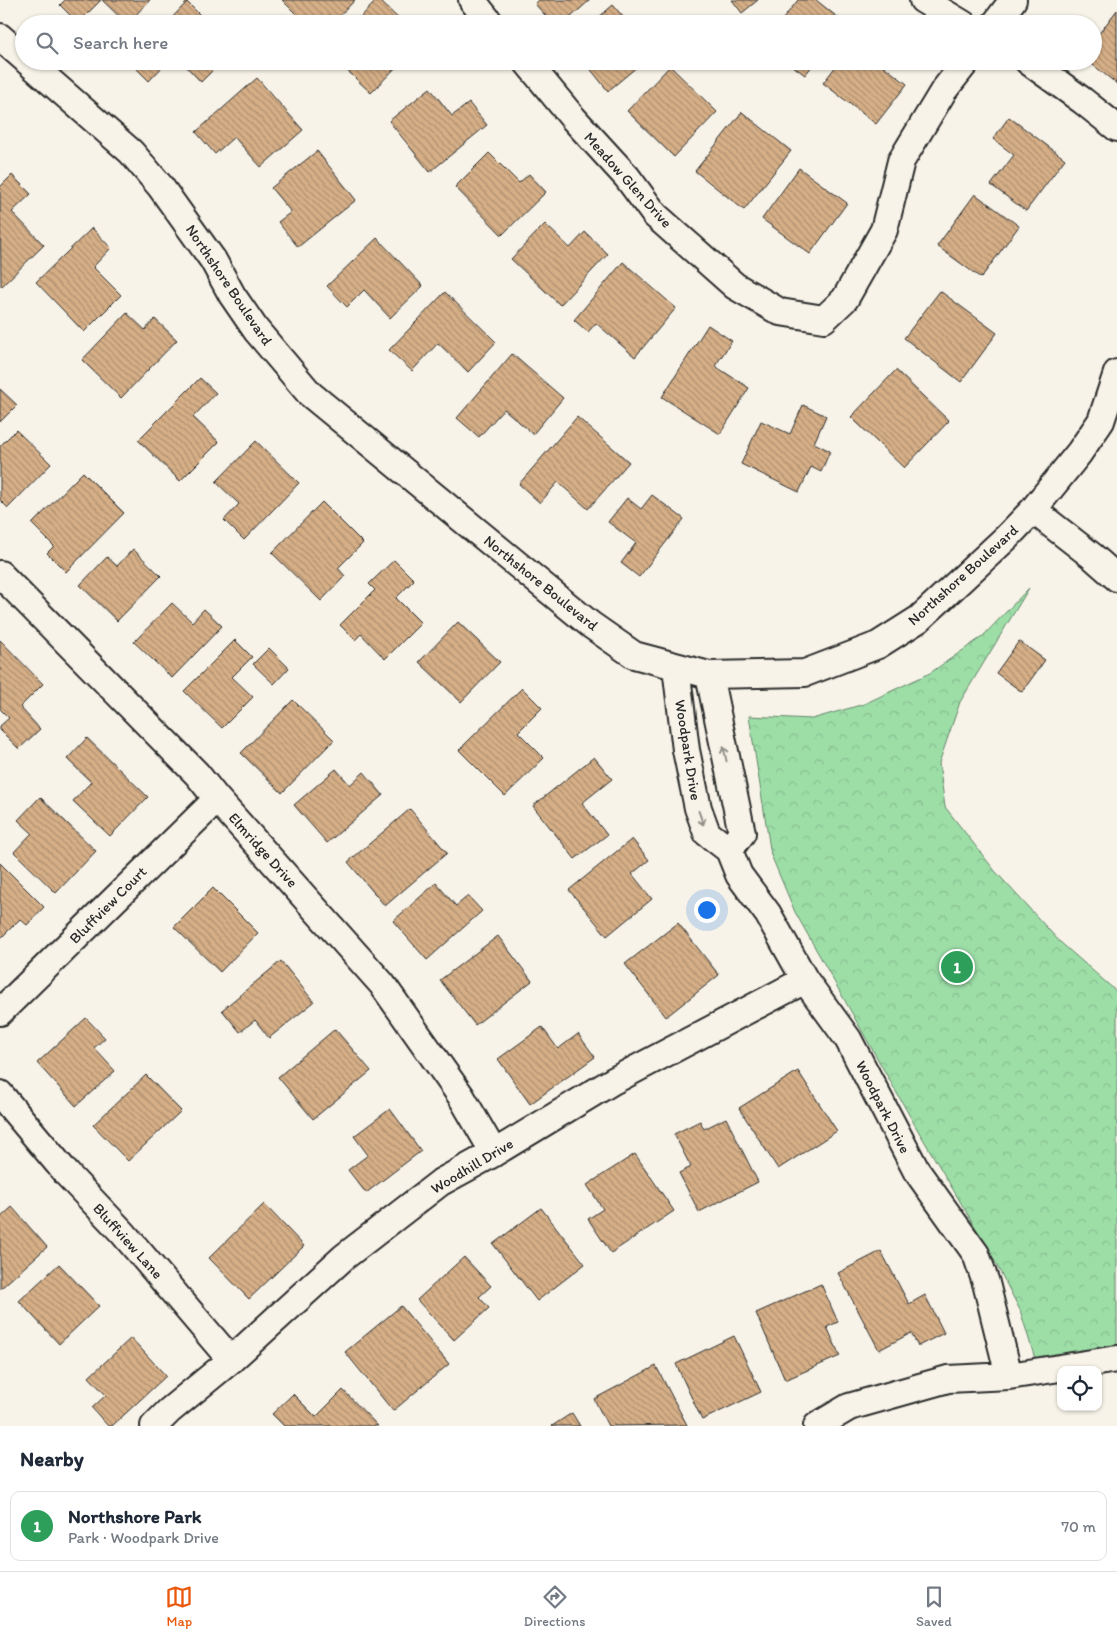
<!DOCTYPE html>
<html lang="en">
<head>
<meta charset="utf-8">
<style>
  :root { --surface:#fff; --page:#f2f2f3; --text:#1f2937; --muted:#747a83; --line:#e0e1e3; --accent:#ea580c }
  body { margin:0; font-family:Itim,sans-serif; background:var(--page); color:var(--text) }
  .controls { position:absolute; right:15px; bottom:15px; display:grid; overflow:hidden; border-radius:10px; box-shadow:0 1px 4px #0004 }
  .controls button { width:45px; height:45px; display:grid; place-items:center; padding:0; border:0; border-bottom:1px solid var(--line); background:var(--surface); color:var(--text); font:25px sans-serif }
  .you { position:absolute; left:706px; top:909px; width:18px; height:18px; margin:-12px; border:4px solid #fff; border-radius:50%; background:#1a73e8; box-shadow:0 0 0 8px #1a73e833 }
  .badge { display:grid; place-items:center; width:32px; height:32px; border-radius:50%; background:var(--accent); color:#fff; font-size:16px; font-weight:700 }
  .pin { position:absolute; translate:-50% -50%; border:2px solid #fff; box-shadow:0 1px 5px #0006 }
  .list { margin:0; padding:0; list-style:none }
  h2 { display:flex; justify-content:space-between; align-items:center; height:65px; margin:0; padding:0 20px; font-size:21px }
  h2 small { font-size:16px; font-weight:400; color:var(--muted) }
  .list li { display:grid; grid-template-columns:32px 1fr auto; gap:15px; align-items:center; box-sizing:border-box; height:70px; margin:0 10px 10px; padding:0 10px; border:1px solid var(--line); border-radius:10px }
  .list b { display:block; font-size:19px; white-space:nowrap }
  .list p { margin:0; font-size:16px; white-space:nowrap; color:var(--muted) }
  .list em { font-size:16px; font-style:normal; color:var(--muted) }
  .icon { flex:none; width:28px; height:28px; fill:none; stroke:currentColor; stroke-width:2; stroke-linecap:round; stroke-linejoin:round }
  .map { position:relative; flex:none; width:1117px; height:1426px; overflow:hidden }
  .search { position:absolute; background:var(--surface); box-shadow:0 1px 4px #0004; left:15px; right:15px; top:15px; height:55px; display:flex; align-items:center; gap:12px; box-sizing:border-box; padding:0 18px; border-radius:28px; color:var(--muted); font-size:19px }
  .sheet { height:145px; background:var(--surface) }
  nav { display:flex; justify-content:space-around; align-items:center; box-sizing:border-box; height:70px; border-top:1px solid var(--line); background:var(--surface); font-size:14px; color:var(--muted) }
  nav a { display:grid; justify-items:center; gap:2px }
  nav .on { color:var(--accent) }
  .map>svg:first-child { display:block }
  .park { fill:url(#park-crowns); stroke:#648469 }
  .building { fill:url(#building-back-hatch); stroke:#2b2b2b }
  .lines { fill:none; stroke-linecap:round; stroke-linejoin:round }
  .minor-casing { stroke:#2b2b2b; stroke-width:30 }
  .minor { stroke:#f7f3e8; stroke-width:26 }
  .oneway { stroke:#918f8a }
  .labels { text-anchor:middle; stroke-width:5; stroke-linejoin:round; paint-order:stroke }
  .street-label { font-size:15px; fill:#2b2b2b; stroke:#f7f3e8 }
</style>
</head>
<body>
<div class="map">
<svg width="1117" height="1426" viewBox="0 0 1117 1426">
  <defs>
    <pattern id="park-crowns" width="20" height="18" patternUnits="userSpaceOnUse" patternTransform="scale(1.25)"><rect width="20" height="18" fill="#9ddea7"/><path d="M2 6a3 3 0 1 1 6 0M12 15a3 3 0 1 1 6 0" fill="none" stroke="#87bf90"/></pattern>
    <pattern id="building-back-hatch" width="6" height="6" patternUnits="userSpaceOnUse" patternTransform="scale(1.25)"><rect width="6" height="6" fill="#d6af87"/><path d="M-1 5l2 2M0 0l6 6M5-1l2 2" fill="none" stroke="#ae8f6f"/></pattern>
  </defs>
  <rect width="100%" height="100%" fill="#f7f3e8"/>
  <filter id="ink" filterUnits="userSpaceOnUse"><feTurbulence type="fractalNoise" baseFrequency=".02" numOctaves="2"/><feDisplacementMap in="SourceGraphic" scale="10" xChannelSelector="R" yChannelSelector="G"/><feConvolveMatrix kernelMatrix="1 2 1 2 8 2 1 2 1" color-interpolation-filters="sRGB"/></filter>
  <g filter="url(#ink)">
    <!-- park -->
    <path class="park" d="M1029,588L960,702L939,763L945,807L995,871L1059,941L1117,992V1352L1036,1362L1020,1310L990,1252L916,1127L795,912L771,855L749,716L812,719L864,704L930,673L982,637Z"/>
    <!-- building -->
    <path class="building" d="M65,0H101L78,23L60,5Z
      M102,0H150L127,24Z
      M282,0H355L332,24H306Z
      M377,0H379L404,24H354Z
      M539,0H590L563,24H553L535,4Z
      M732,0H758L742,13Z
      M798,0H816L846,24H779Z
      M187,2L209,24H166Z
      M613,5L629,24H591Z
      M1117,10V84L1088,61H1093V31L1098,35Z
      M129,61H168L149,81Z
      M181,61H222L201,82Z
      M337,61H402L371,93Z
      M584,61H644L608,91Z
      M791,61H816L805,75L789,63Z
      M840,61H877L907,84L876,124L823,83Z
      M670,66L717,112L674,157L627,111Z
      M257,78L303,130L261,167L234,137L215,154L196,132Z
      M430,88L452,116L469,103L487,125L430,172L389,121Z
      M742,112L791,151L744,210L695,171Z
      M1009,117L1065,159L1026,211L991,185L1014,155L993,139Z
      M317,151L356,200L298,247L278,222L291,212L271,188Z
      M489,153L519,183L529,174L546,192L502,235L455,187Z
      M799,168L847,203L810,254L762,219Z
      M12,175L31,194L12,212L44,245L1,287L0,187Z
      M975,194L1019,226L981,278L937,246Z
      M545,224L570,248L585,232L608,254L560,305L511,259Z
      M92,228L111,248L93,267L121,295L84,332L36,282Z
      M377,238L423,286L390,318L364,290L347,307L327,286Z
      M623,262L676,308L635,357L596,323L588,332L574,320Z
      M940,291L997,333L961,382L904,338Z
      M445,292L496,342L468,372L438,343L412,371L389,350Z
      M127,313L145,330L155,319L177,340L121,398L82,360Z
      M708,325L732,341L715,366L749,388L720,434L662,397Z
      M512,354L563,398L533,434L504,409L479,437L457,418Z
      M896,370L949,421L904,468L851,417Z
      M200,378L216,393L193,417L219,442L180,481L138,440Z
      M0,389L17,405L0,422Z
      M803,405L826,416L814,443L830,451L821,472L811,467L799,492L741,464L761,421L790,434Z
      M577,417L629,462L588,509L558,482L540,503L519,484Z
      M16,430L51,464L8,508L0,500V446Z
      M256,441L299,483L244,540L224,520L239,504L216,482Z
      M83,472L124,513L66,572L47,553L54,546L32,524Z
      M652,495L684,519L639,577L621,563L636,543L608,522L627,498L641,509Z
      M322,502L363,543L338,568L345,576L321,601L272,553Z
      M133,549L161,576L117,621L80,585L107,557L117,566Z
      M394,560L414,580L396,598L421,623L385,659L361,634L355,640L340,625L375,590L369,584Z
      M172,603L192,622L204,609L222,626L172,678L134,642Z
      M458,622L500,662L461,702L419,662Z
      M0,640L43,684L20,707L40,729L19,749L0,730V726L9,718L0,709Z
      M235,640L252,657L232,677L253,697L222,728L184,691Z
      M1019,641L1045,660L1022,692L996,673Z
      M269,648L289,668L274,684L253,664Z
      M522,688L542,708L518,732L544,758L505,796L459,750Z
      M293,700L334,740L282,793L241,753Z
      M87,738L148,797L110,836L73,801L91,782L67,759Z
      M594,757L612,779L582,803L607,835L575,859L533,806Z
      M336,769L350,785L364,772L383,795L327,843L294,805Z
      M40,797L96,851L56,893L14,852L32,833L18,820Z
      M410,809L447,853L385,906L348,862Z
      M632,839L649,860L632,874L652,899L607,936L569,890Z
      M0,863L44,907L27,925L20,919L0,939Z
      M436,883L456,906L468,896L482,911L427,960L393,921Z
      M213,888L258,933L220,972L174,927Z
      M678,923L719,975L666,1017L625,964Z
      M498,936L532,981L475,1025L440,980Z
      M281,961L314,1002L269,1038L255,1020L240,1032L222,1010Z
      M86,1018L105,1038L94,1048L115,1071L76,1106L37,1063Z
      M542,1027L558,1049L578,1034L595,1057L530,1104L498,1059Z
      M335,1029L371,1071L313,1119L278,1077Z
      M798,1071L837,1131L778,1169L739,1108Z
      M146,1075L181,1111L128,1161L93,1125Z
      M390,1109L421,1151L366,1193L348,1170L368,1155L354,1136Z
      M726,1118L758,1182L699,1212L679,1173L691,1167L674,1134L700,1121L704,1129Z
      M635,1154L674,1211L611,1253L588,1219L603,1209L587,1185Z
      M264,1204L304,1246L249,1299L209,1258Z
      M12,1207L47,1247L0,1289V1218Z
      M541,1208L585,1264L537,1301L493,1244Z
      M881,1251L909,1304L925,1295L944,1333L918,1346L911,1333L879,1350L838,1273Z
      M464,1257L491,1286L479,1297L489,1308L454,1340L417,1300Z
      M59,1264L99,1306L59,1344L19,1301Z
      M821,1284L838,1322L827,1327L840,1356L785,1380L756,1313Z
      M401,1306L449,1364L393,1411L345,1352Z
      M734,1336L761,1392L702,1420L676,1364Z
      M131,1338L166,1376L112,1426H108L92,1408L106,1395L89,1377Z
      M656,1366L687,1425L608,1426L594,1399Z
      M343,1390L378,1426H284L272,1414L293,1394L316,1417Z
      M572,1413L580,1426H552Z"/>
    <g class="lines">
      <defs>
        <path id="minor" d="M472,0L491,24
          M923,0L963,24
          M995,24L1013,0
          M0,37L24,58
          M27,61L131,152L160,186L213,260L232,295L256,330L310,394L591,625L634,655L709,675L805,673L878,645L919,619L1007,537L1033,510L1079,453L1101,421L1117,373
          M526,61L573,118L627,177L655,215L735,286L780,312L824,319L845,299L884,230L901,161L944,90L967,61
          M1028,61L1083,101L1117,128
          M1033,510L1092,556L1117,578
          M0,574L197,774L217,799L382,984L461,1096L494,1153
          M676,667L686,750L698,808L707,833L729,850L739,875L768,914L805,980L848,1039L916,1170L976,1254L986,1283L1009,1376
          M709,675L742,833L729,850
          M0,1012L217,799
          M0,1094L67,1174L123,1233L231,1360
          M154,1426L169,1411L231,1360L344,1257L441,1182L494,1153L613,1081L805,980
          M817,1426L849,1407L948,1379L1009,1376L1117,1359"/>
      </defs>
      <!-- minor casing -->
      <use href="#minor" class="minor-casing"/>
      <!-- minor -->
      <use href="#minor" class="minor"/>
    </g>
    <!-- one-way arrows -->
    <defs><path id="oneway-shaft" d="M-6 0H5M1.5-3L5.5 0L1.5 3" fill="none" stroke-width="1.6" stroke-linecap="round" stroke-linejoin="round" transform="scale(1.25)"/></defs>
    <g class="oneway">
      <use href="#oneway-shaft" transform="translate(725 754) rotate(-102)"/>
      <use href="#oneway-shaft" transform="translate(701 818) rotate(71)"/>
    </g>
  </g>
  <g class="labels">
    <!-- street labels -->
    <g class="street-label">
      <text transform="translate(628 180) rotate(48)" y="5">Meadow Glen Drive</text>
      <text transform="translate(229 285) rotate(56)" y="5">Northshore Boulevard</text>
      <text transform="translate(963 575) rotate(-42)" y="5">Northshore Boulevard</text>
      <text transform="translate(541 583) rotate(39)" y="5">Northshore Boulevard</text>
      <text transform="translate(688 750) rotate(81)" y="5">Woodpark Drive</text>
      <text transform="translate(263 850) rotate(48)" y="5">Elmridge Drive</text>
      <text transform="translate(108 905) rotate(-45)" y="5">Bluffview Court</text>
      <text transform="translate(883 1107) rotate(63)" y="5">Woodpark Drive</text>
      <text transform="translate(472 1166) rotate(-31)" y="5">Woodhill Drive</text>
      <text transform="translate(128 1241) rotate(48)" y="5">Bluffview Lane</text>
    </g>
  </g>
</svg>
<div class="controls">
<button><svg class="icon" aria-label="locate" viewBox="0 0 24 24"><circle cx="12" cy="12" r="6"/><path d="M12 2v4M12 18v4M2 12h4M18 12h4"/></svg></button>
</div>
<div class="you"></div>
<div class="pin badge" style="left:957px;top:967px;background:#2e9e5b">1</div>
<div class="search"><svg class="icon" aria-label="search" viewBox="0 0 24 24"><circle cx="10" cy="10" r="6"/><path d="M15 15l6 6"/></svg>Search here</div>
</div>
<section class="sheet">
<h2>Nearby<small></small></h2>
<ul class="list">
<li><span class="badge" style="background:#2e9e5b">1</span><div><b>Northshore Park</b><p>Park · Woodpark Drive</p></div><em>70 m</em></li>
</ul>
</section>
<nav>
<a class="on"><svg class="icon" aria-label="map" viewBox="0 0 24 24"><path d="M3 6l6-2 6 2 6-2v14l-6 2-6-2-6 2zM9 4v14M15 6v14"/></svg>Map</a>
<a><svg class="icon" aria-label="directions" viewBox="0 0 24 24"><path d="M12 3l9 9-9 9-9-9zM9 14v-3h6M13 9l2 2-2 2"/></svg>Directions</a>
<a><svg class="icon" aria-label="saved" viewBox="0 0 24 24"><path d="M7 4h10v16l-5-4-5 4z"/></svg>Saved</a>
</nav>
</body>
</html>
